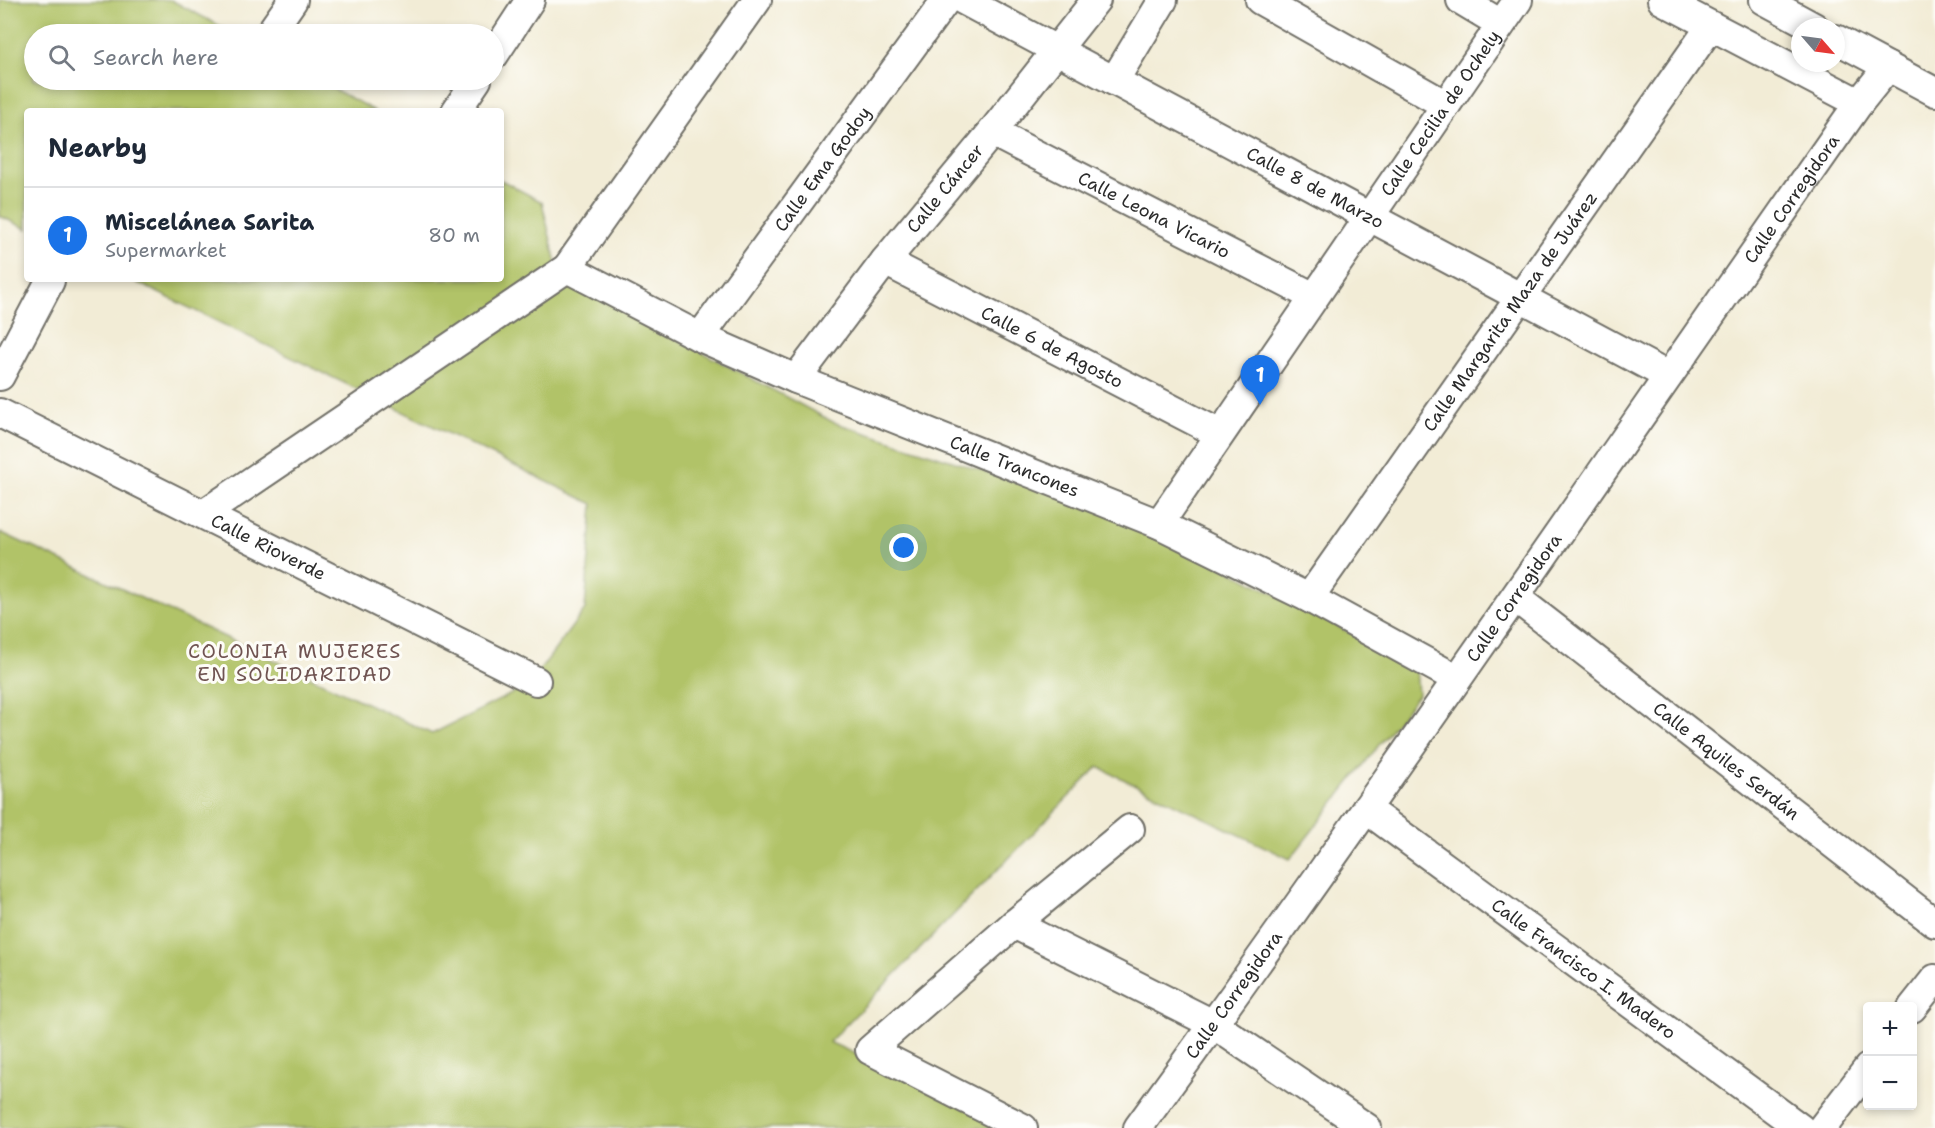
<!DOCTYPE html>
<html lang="en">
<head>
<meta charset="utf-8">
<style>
  :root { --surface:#fff; --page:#f6f6f7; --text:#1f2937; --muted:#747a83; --line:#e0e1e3; --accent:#1a73e8 }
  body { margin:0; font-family:"Shantell Sans",sans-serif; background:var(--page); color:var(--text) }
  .controls { position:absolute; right:18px; bottom:18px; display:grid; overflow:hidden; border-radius:6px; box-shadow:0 3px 9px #0003 }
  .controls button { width:54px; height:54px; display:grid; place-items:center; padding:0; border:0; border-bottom:2px solid var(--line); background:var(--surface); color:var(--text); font:30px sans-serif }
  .compass { position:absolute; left:1791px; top:18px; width:54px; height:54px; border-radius:50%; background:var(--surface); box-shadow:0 3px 9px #0003; rotate:118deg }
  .you { position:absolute; left:904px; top:548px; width:21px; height:21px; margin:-15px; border:4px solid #fff; border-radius:50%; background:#1a73e8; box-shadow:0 0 0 9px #1a73e833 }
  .badge { display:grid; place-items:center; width:39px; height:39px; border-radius:50%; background:var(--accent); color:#fff; font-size:20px; font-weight:700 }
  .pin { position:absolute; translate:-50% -50px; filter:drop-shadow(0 2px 3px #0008) }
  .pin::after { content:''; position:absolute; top:32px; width:21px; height:18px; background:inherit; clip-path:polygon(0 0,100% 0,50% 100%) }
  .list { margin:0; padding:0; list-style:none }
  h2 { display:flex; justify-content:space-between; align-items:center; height:78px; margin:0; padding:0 24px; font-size:26px }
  h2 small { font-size:20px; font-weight:400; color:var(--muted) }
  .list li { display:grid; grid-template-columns:39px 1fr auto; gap:18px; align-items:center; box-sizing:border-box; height:96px; padding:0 24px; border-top:2px solid var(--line) }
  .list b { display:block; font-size:22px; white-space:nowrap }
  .list p { margin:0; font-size:20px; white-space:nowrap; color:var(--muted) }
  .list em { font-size:20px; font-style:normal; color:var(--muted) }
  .icon { flex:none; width:33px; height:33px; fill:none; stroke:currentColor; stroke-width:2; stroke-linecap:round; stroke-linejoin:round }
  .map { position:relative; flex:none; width:1935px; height:1128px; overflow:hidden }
  .search { position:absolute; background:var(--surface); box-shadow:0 3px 9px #0003; left:24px; top:24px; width:480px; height:66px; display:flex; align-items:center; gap:15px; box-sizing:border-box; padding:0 21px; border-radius:33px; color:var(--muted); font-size:22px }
  .panel { position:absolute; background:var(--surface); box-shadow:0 3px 9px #0003; left:24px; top:108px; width:480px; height:174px; border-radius:6px }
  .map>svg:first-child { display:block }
  .green { fill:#b1c367; stroke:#6e7749; stroke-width:1.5 }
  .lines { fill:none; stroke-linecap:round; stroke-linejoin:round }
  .street-casing { stroke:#716f67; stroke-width:32 }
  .street { stroke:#fff; stroke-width:28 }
  .labels { text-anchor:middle; stroke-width:6; stroke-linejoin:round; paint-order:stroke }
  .street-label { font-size:18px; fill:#2b2b2b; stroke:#fdfcf7 }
  .neighbourhood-label { font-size:20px; letter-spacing:1.5px; fill:#705452; stroke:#fdfcf7 }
</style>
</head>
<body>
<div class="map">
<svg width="1935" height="1128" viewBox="0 0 1935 1128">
  <rect width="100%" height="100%" fill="#fdfcf7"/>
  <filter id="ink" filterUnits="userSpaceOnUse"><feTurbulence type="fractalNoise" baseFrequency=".0167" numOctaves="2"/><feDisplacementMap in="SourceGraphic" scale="12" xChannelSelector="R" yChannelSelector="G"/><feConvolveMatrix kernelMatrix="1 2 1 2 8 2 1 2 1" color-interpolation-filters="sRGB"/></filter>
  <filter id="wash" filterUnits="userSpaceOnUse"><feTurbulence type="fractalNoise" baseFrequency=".008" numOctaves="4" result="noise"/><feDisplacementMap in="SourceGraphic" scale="24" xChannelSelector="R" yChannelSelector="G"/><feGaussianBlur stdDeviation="1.35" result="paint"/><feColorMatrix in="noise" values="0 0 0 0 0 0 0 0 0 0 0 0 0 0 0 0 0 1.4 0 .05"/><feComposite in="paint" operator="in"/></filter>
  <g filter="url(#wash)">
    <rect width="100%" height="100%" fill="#f2ecd6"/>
    <!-- green -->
    <path class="green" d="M0,0H171L235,34H34V80H317L375,111H27V229L0,216Z
      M501,180L542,202L559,276L833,422L1133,520L1416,667L1418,695L1290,859L1098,767L829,1042L1019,1128H0V532L432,734L529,685L585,609L593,504L130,279H501Z"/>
  </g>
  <g filter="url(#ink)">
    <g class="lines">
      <defs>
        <g id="street">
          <path id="s1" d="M963,0L1668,376"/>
          <path d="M1260,0L1446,105"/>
          <path d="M1461,0L1501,24"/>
          <path d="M1662,0L1859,103"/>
          <path d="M1764,0L1814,27"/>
          <path d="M270,33L293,0"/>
          <path d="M1836,39L1935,92"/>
          <path d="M494,55L530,0"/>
          <path d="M1114,81L1163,0"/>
          <path d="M456,111L477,80"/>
          <path id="s2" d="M992,132L1314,297"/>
          <path id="s3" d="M885,261L1220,434"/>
          <path id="s4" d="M567,268L700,337L796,379L1159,524L1309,598L1457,679"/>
          <path id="s5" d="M700,337L946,0"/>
          <path d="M0,376L50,281"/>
          <path id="s6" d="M796,379L885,261L992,132L1096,0"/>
          <path id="s7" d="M0,413L536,681"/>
          <path d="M205,513L567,268L757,0"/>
          <path id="s8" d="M1159,524L1518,0"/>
          <path id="s9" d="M1309,598L1711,26"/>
          <path id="s10" d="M1516,598L1935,923"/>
          <path id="s11" d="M1366,809L1800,1128"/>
          <path d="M1014,924L1213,1024L1367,1128"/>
          <path d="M1912,1008L1935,979"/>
          <path d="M1023,1128L870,1050L1014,924L1130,829"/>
          <path id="s12" d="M1138,1128C1384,790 1619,445 1859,103L1888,67"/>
          <path d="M1822,1128L1868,1068"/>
        </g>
      </defs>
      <!-- street casing -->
      <use href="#street" class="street-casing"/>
      <!-- street -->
      <use href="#street" class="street"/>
    </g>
  </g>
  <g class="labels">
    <!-- street labels -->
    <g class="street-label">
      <text dy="6" stroke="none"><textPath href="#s8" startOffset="498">Calle Cecilia de Ochely</textPath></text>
      <text dy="6" stroke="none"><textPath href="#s5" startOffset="208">Calle Ema Godoy</textPath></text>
      <text dy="6" stroke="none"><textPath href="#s6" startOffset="242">Calle Cáncer</textPath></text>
      <text dy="6" stroke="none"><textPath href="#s1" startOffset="399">Calle 8 de Marzo</textPath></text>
      <text dy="6" stroke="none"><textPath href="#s12" startOffset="1136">Calle Corregidora</textPath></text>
      <text dy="6" stroke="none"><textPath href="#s2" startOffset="182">Calle Leona Vicario</textPath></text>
      <text dy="6" stroke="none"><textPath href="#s9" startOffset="350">Calle Margarita Maza de Juárez</textPath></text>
      <text dy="6" stroke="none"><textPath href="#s3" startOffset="188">Calle 6 de Agosto</textPath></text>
      <text dy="6" stroke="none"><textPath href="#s4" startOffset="490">Calle Trancones</textPath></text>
      <text dy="6" stroke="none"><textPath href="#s7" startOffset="300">Calle Rioverde</textPath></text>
      <text dy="6" stroke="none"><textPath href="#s12" startOffset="650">Calle Corregidora</textPath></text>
      <text dy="6" stroke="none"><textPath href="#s10" startOffset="266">Calle Aquiles Serdán</textPath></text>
      <text dy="6" stroke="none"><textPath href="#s11" startOffset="270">Calle Francisco I. Madero</textPath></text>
      <text dy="6" stroke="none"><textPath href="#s12" startOffset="164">Calle Corregidora</textPath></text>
    </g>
    <!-- neighbourhood labels -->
    <g class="neighbourhood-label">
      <text x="295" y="658">COLONIA MUJERES<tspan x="295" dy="23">EN SOLIDARIDAD</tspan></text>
    </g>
  </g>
</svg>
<div class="controls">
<button>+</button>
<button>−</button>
</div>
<svg class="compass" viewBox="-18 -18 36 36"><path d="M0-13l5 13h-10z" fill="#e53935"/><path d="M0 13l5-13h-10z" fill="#747a83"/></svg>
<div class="you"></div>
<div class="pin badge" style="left:1260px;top:405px">1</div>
<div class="search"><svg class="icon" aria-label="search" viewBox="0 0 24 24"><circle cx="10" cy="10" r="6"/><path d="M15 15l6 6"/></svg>Search here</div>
<section class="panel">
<h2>Nearby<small></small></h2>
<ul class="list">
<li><span class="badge">1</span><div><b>Miscelánea Sarita</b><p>Supermarket</p></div><em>80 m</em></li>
</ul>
</section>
</div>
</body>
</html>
